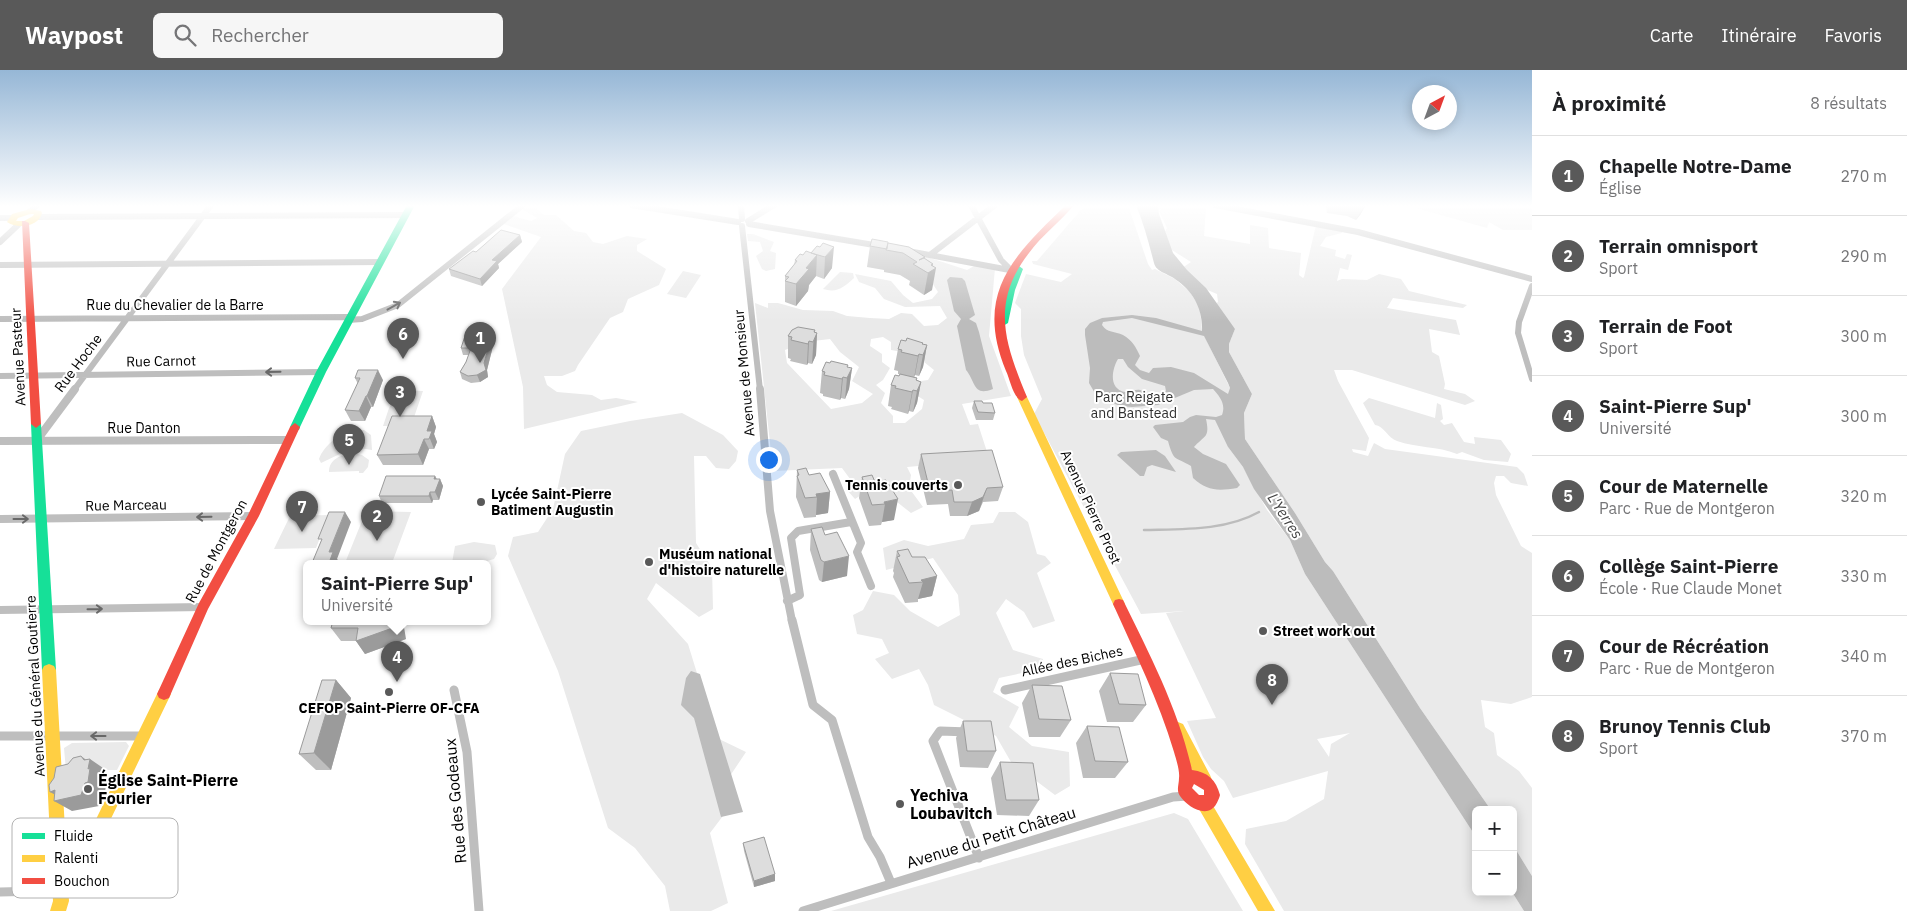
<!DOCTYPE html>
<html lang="fr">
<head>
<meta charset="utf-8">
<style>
  :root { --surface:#fff; --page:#f6f6f6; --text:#202124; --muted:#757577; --line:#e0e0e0; --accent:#595959 }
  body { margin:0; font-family:"IBM Plex Sans",sans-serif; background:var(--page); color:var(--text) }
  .controls { position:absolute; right:15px; bottom:15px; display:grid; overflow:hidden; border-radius:8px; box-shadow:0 2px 12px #0003 }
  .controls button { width:45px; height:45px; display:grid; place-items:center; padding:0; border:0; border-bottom:1px solid var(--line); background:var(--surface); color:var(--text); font:25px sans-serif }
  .compass { position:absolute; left:1412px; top:15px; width:45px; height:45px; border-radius:50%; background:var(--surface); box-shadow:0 2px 12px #0003; rotate:41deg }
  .you { position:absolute; left:768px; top:389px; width:18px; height:18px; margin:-12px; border:4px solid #fff; border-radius:50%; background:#1a73e8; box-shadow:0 0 0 8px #1a73e833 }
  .badge { display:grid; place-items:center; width:32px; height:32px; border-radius:50%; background:var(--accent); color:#fff; font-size:16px; font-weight:700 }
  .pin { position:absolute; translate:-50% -41px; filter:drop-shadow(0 1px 2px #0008) }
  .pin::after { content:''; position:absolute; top:26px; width:18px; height:15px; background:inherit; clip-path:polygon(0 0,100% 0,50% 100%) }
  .popup { position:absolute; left:303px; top:490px; width:188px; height:65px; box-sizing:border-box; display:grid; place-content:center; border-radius:8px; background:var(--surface); filter:drop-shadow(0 1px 4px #0005); font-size:16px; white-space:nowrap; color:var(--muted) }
  .popup b { font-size:19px; color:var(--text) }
  .popup::after { content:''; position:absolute; left:50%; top:100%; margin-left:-10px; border:10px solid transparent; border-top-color:var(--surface) }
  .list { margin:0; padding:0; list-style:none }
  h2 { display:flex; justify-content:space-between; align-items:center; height:65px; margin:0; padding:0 20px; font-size:21px }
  h2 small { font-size:16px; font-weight:400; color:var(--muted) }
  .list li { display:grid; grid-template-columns:32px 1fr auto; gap:15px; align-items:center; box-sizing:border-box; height:80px; padding:0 20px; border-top:1px solid var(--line) }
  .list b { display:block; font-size:19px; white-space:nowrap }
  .list p { margin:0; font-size:16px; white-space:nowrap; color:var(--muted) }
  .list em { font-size:16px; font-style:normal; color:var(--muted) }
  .icon { flex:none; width:28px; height:28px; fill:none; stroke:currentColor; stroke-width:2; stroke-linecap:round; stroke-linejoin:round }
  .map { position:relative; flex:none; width:1532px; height:841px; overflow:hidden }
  header { display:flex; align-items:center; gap:30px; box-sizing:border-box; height:70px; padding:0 25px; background:var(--accent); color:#fff }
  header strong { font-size:24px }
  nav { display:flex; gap:28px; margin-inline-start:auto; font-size:18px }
  .search { width:350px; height:45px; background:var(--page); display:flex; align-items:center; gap:12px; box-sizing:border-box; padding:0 18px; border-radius:8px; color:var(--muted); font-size:19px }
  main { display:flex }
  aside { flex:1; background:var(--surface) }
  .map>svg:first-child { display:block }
  .green { fill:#eaeaea; fill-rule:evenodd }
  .water { fill:#bcbcbc; fill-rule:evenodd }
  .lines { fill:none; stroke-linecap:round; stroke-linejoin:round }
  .stream { stroke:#bcbcbc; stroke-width:2.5 }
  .street-far2 { stroke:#bebebe; stroke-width:6 }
  .street-far1 { stroke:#bebebe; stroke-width:8 }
  .street { stroke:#bebebe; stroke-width:9 }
  .fast { fill:#16e098; fill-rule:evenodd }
  .slow { fill:#ffcf43; fill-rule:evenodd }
  .jam { fill:#f24e42; fill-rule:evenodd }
  .wall { fill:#bebebe }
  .shaded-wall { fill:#9b9b9b }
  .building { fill:#ddd; stroke:#9b9b9b }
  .oneway { stroke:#686868 }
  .poi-dot { fill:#595959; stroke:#fff; stroke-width:2 }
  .labels { text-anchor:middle; stroke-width:4; stroke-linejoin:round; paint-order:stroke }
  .street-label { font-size:14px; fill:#000; stroke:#fff }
  .park-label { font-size:14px; fill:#303030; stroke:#fff }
  .poi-label { font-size:14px; font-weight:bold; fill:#000; stroke:#fff; text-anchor:start }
  .water-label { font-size:15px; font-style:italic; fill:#414141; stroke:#fff }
  .near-poi-label { font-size:16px; font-weight:bold; fill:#000; stroke:#fff; text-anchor:start }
  .near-street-label { font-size:16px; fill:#000; stroke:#fff }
  .key { fill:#fff; stroke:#b2b2b2; stroke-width:1 }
  .key-label { font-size:14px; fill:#000 }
</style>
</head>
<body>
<header>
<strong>Waypost</strong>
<div class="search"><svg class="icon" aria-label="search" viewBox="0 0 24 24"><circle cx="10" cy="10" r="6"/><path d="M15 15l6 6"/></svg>Rechercher</div>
<nav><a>Carte</a><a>Itinéraire</a><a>Favoris</a></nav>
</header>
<main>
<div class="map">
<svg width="1532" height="841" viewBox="0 0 1532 841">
  <rect width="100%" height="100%" fill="#fff"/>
  <!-- green -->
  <path class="green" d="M1088,135H1128L1148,194L1152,200L1155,199L1175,209L1190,222L1200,238L1202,261L1230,318L1228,377L1243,397L1267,440L1290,470L1305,504L1476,767V822H1512L1524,841H1284L1245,774L1246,759L1286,751L1324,729L1328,701L1233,728L1224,711L1211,699L1203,687L1187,651L1216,648L1166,543L1184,541L1141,544L1034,344L1042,329L1024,285L1021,266V239L1015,233L1026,204L1061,212L1072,204L1033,194L1032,191H1037L1080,141ZM1350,663L1331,674L1329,687L1317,669Z
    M1159,135H1191L1206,137L1204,166L1250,174V155L1268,158L1269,178L1301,183L1299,205L1303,208L1304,207L1316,155L1342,161V163L1326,167L1320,176L1336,180L1335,186L1345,189L1347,184L1352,185L1348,200L1340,198L1337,211L1342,209L1367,210L1379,204L1401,209L1409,221L1467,235L1463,238L1393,228L1387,238L1456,250L1460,265L1429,259L1432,282L1439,286L1445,314L1444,319L1465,324L1475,331L1465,335L1352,300H1334L1338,311L1369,368L1366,381L1352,379L1353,382L1368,386L1374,373L1385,379L1517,397L1524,404L1528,416L1511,413L1504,406H1496L1494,413L1496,425L1521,476L1532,483V627L1511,634L1481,630L1485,657L1494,663L1497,685L1519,701L1532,718V806L1513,775V740H1491L1420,638L1333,501L1325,492L1295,443L1245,369L1244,343L1252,324L1229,282V274L1235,259L1211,236L1218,232L1217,224L1198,216L1182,198L1191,192L1164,175L1161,168L1167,158L1159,141L1161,140Z
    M1405,135H1532V160H1503L1489,152L1487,158Z
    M533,136L544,145H556L574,161L586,163L593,172L603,174L627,166L647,169L637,175V181L666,199L659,215L628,229L623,242L610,248L578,295L575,301L562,306H544L547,315L557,322L592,325L601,330L616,328L638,332L524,359L523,317L502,219L541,167L504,154L513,146L531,151L537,148L522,139Z
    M747,164H753L774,172L770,181L776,183L775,199L766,201L762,199L756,186L763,181L760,172L748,171Z
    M924,186L967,200L976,195L995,198L989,266L1011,326L962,334L970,355L978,354L989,388L976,391L907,397L911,405L909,418L923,437L911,443L883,421L864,423L855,429L847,420L853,413L842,398L773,401L755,233L768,238V233H778L803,240L833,241L847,246L870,248L889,249L901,243L912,244L924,256L938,255L947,248L940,236L905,237L884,229L875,218L859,212L855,204L891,211L903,225L913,233L932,229L938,222L929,208ZM883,267L891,272V280L914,284L934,300L928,310L913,312V323L924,330L922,339L905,353H893V346L881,333L885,323L876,315L883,310L890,298L882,292V284L870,276L871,269ZM830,269L840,282L859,297L852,311L873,324L862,333L831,339L787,293L785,280L805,272Z
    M683,201L701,205L686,228L667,224Z
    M840,202L853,203L854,208C843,218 837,223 823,219Z
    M399,320L423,321L411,356H383L389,338Z
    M1369,328L1435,348L1437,333L1441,335L1443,349L1440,351L1444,355L1452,353L1464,372L1475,374L1474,367L1501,370L1511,384L1508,392L1484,390L1462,382L1457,384C1438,376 1416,378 1397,371C1388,368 1384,356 1375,355L1363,333Z
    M682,343L723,365L738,381L736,391L729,399L716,398L706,386H694L696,473L712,498L713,539L699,547L656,513L647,529L688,574L717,668L746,682L728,709L732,734L710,763L728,833L711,841H670L665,816L635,778L608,758L558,601L508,486L513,467L538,462L553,439L565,384L581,361L630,351Z
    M355,359L364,360L371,365L372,380L359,378L346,381L321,393L319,389C324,375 340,363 355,359Z
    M352,383L362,385L369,390L368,397L363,403H359V401L329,402C329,389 341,385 352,383Z
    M366,441L411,442L392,493H345Z
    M999,442H1015L1028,452L1037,484L1045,486L1051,493L1037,503L1055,551L1033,558L1024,542L1006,529L996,543L1013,580L1043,589L1041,599L999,608L993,622L1019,637L1009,657L1032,676L1069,682L1070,716L1055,725L1011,692L996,666L934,635L928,615L919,599L892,609L875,589L889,583L882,569L857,564L853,545L863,540L873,521L894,525L910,541L938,557L960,545L958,525L933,488L886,500L883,478L904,470L928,476L964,469L971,455L993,453Z
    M329,445L316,478L274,479L290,446Z
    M474,472L495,475L497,484L494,489L480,493H452L455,476Z
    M126,672L129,676L117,700H106L67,711L64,678L72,673Z
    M1174,743L1188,749L1243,841H831Z"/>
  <!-- water -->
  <path class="water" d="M1136,135H1158L1159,144L1173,183L1187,200L1206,218L1235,259L1229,274V282L1252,324L1244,343L1245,369L1295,443L1325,492L1333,501L1420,638L1491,740H1476V767L1305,504L1290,470L1254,419L1243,397L1228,377L1215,350L1206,349C1210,368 1205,365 1194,377L1203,384L1226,394L1240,415L1237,418C1218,421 1207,421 1193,408L1191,396C1174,386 1174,392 1168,371L1161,368L1153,357L1155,355L1183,352L1190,347L1196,345L1216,347L1222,345C1226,334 1220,327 1213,319L1194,320L1158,335L1132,337L1120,336L1105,330L1096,325L1089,313L1090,298L1085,265V259L1090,253L1102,248L1132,245L1156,248L1202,261C1203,239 1193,221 1175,209C1169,204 1156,202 1154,193C1149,174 1144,154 1136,135ZM1132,248L1204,266L1228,313L1230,318L1228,324L1194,303L1171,297L1153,298L1149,303L1140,300L1135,295L1140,286C1136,277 1132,270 1123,265C1115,261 1107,263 1102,255L1103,252ZM1118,289H1123L1128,297L1142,309L1165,316L1166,321L1156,325C1150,324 1146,322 1140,320C1135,319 1130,323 1125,322C1108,319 1112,299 1118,289Z
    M950,207L962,208L965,211L975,245L969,249L976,253L979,262L993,319C973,327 976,312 966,300L957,256L961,249L954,241L947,210Z
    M1156,380L1165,386L1176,402L1152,395L1147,397L1144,406H1140L1117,385L1121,382Z
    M691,601L700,604L743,742L721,747L694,648L681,635L686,608Z
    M1513,775L1532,806V841H1524L1512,822H1513Z"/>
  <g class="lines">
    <!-- stream -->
    <path class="stream" d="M1144,460C1182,459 1225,461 1259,442"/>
    <!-- street-far2 -->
    <path class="street-far2" d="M631,135L738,152
      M741,135L742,149
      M971,135L1001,190L1010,199
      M1215,135L1358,162L1532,209
      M30,141L37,135
      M37,147L406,145
      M0,148H12
      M748,151L774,135
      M749,154L880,176
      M742,156L760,320
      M0,172L18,155
      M908,181L1015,201
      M930,185L995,135
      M0,195L380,192
      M1532,216L1519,252L1518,263L1532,309
      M0,249L350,247
      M348,250L362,249L398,235L523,135
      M0,306L321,302
      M74,320L211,135"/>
    <!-- street-far1 -->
    <path class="street-far1" d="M760,319L770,441L792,551
      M37,370L75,319
      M0,371L288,370
      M833,404L861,473L857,482L871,516
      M0,449L253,446
      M787,531L800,525L791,468L798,461L851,452
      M0,540L203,537"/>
    <!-- street -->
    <path class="street" d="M792,550L813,635L832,650L868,767L880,787L891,813
      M454,620L467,682L479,841
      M1005,620L1145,589
      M969,662L940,661L933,671L979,788
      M0,666H145
      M0,822L41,821L60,810
      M803,841L1173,727L1188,726"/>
    <!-- fast -->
    <path class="fast" d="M407,135H415L326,302L300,357L299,360H291L290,357L316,302Z
      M1019,196L1023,199L1015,220L1008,253L1003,256L1000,255L998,253C1001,240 1007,202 1019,196Z
      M36,350L41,354L56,600L54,604L49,606L44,604L42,600L31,354Z"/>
    <!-- slow -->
    <path class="slow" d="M30,139L41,141L42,143C39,157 17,159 7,152L12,144ZM30,144H34L33,146L24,151H16L18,148Z
      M1022,323L1027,327L1125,534L1123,538L1119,539L1115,538L1113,534L1017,327Z
      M49,594L54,596L56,600L67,795L82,778L159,620L164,618L169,620L171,624L92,788L80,804L68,814L69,831L66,841H50L53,831L42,600L44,596Z
      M1178,652L1183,654L1210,705L1212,710L1210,715L1205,717L1200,715L1173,664L1171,659L1173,654Z
      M1204,727L1209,729L1275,841H1258L1199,739L1197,734L1199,729Z"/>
    <!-- jam -->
    <path class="jam" d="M1066,135H1074C1060,152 1042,165 1029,183C990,233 1005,274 1027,327L1022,331C1013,328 1010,309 1006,301C974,223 1013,186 1066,135Z
      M22,151H25L29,153L41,354L36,358L31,354Z
      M295,353L300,357L259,446L208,539L169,628L164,630L159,628L157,624L199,533L248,445L290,357Z
      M1119,529L1123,530C1150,585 1179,641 1192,700C1208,702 1216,710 1220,725C1219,729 1216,736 1213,738C1203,747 1186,735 1180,726C1176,720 1179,715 1179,708C1180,701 1176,689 1174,682C1159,631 1135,583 1113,534L1115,530ZM1194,714L1204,720V725H1199L1192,718Z"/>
  </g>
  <!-- wall -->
  <path class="wall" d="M1326,135H1366L1360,145L1356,150L1347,146L1327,143Z
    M520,165L522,172L498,194L499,198L482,216L451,206L449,199L476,182Z
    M888,174L925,187V189L933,194L932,220L924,225L909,215L910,211L900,205L884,202V200L867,197L870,176Z
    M817,176L832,198L824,209L816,206L809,215L808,221L796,236L785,232V206L794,195L795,190L803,185L811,183Z
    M815,260L814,263H817L816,285L812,294L808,293L807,295L790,291L791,289L788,288V266Z
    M480,269L493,276L487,300L488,307L480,312L471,313L462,309L460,302L466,292L469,285H463L461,278Z
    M923,275H927L923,297L919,306L915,305L914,307L917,308V310L921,312L917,333L914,340L913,342L909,341L908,344L891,339L892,337L888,336L891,315L900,304H898V301L894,300L898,279Z
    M852,298L849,319L845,329L841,328L840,330L823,326V324L820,323L822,301Z
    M355,308L383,310L373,337H371L365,351H351L345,340L358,314Z
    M974,331L983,333L995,343L993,350H976L972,338Z
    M432,346L436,357L434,364L437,372L434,379H429L423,395H383L377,385Z
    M921,384L1003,417L998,431L983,432L979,441L967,446H950L948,434L927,435L918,398Z
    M797,400L809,405L830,422L828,443L816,445V447L804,448L796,427Z
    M872,405L894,450L882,452L881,455L869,456L859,428L862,407Z
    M435,406L437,409H440L443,416L439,430H433L432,433H382L379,426Z
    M811,459L825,465L847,506L822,512L819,510L810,480Z
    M897,481L912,487L937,506L932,526L918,529V532L905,533L893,507L894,503L893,501Z
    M333,551L406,569L365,584L356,571H341L331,558Z
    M1110,603L1146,635L1133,652H1107L1099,621Z
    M336,610L351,628L331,700H316L299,684Z
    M1032,615L1071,650L1060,667H1029L1022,633Z
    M963,651L996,681L988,698L960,697L956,668Z
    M1087,656L1128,692L1115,708H1083L1076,673Z
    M1000,692L1039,730L1029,746L997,745L991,708Z
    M743,773L775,804V811L754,817L744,781Z"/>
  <!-- shaded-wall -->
  <path class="shaded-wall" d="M1365,135H1366L1360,145L1356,150Z
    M520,165L522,172L498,194L499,198L482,216L480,209L492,190Z
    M834,177L832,198L824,209L825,187Z
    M817,185L816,206L809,215L808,221L796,236V214L806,198Z
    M933,194L932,200L936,198L932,220L924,225L928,203L931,195Z
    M815,260L814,270L817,263L816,285L812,294L814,262Z
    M491,269L493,276L487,300L488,307L480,312L477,305L484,293Z
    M809,271L808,293L807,295L808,274Z
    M927,275L923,297L919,306L923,285Z
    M919,284L915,305L914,308L918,286Z
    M852,298L849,319L845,329L847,308Z
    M378,300L383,310L373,337L367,326Z
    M843,307L841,328L840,330L842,309Z
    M921,312L917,333L913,342L917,321Z
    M913,320L909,341L908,344L912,322Z
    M366,326L371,337L365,351L359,341Z
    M432,346L436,357L434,364L437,372L434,379L427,361Z
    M424,369L429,379L423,395L418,384Z
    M435,406L438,413L440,409L443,416L439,430L435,422L434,409Z
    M987,418L979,441L967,446L972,432Z
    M430,422L433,430L432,433L429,426Z
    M830,422L828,443L816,445L817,427L816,424Z
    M898,429L894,450L882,452L885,434L884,432Z
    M345,442L351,452L337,489L340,492L339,493H329V482Z
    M849,486L847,506L822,512L824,492Z
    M937,506L932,526L918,529L923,512L921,510Z
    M397,551H403L406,569L365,584L356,571Z
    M336,610L351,628L331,700L314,683Z
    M81,686L89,692L90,689L106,700L105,708L107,709L105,722L102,723L99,736L72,741L54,731L63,729L50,722L88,699L84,690Z
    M775,804V811L754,817V811Z"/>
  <!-- building -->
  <path class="building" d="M501,160L520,165L492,190L497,191L480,209L449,199L473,181L476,182Z
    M872,169L888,172L887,179L870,176Z
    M823,173L834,177L825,187L811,183L817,176L820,177Z
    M888,173L909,177L925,187L919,190L924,188L933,194L931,195L936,198L928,203L913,194L917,192L903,183L886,180Z
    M806,181L817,185L806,198L809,199L796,214L785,211L789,207L785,206L797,191L795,190L800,184L803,185Z
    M798,257L815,260L814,262L817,263L813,272L809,271L808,274L791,270L792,267L788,266L792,260Z
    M466,263H478L477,269H491L484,293L486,300L477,305L468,306L460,302L466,292L471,278H461Z
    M907,268L923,273L922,274L927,275L923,285L919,284L918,286L901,282L902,280L898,279L901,270L906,271Z
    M831,291L848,295L847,297L852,298L847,308L843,307L842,309L824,305L825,302L822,301L826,292L830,293Z
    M358,300H378L367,326H366L359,341L345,340L360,308H355Z
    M900,304L917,308L916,310L921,312L917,321L913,320L912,322L895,318L896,316L891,315L895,305L899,306Z
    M974,331H982L983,333H992L995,343L978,342Z
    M392,346H432L427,361H432L429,369H424L418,384L377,385Z
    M992,380L1003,417L987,418L983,427L972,432H954L952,420L930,421L921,384Z
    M806,398L809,405L820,403L830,422L816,424L817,427L805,428L797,406L799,405L797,400Z
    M872,405L875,412L886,410L898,429L884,432L885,434L872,435L862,407Z
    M386,406H435L434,409H440L435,422H430L429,426H379Z
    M329,442H345L329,482H333L329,493H312L322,469H318Z
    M822,457L825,465L837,462L849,486L824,492L821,490L811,459Z
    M908,479L912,487H925L937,506L921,510L923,512L909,513L897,487L900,486L897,481Z
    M333,551H397L398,556L356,571L358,558H331Z
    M1110,603L1138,604L1146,635L1119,634Z
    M322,610H336L314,683L299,684Z
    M1032,615L1062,616L1071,650L1039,649Z
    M963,651H991L996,681H967Z
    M1087,656L1119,657L1128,692L1095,691Z
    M81,686L84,690L90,689L88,699L90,698L88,712L85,713L81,725L54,731L55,720L50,722L49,715L54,708L56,697L68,694L73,688Z
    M1000,692L1033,693L1039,730H1006Z
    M764,767L775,804L754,811L743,773Z"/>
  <!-- one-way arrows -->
  <defs><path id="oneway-shaft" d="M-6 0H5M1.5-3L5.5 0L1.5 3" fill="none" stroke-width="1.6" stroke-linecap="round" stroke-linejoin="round" transform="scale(1.25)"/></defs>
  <g class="oneway">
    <use href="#oneway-shaft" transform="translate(394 236) rotate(-29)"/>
    <use href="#oneway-shaft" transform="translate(273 302) rotate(179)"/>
    <use href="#oneway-shaft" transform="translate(204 447) rotate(179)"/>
    <use href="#oneway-shaft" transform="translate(21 449)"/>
    <use href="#oneway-shaft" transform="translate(95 539) rotate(-1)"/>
    <use href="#oneway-shaft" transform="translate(98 666) rotate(180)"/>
  </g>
  <!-- sky -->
  <linearGradient id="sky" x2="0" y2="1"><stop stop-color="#96b7d6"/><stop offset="0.54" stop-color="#fff"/><stop offset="1" stop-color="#fff" stop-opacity="0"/></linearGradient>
  <rect width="1532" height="252" fill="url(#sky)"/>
  <!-- markers -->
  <g class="poi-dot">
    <circle cx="958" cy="415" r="5"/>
    <circle cx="481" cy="432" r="5"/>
    <circle cx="649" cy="492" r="5"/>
    <circle cx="1263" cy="561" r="5"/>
    <circle cx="389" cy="622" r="5"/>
    <circle cx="88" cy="719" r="5"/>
    <circle cx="900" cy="734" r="5"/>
  </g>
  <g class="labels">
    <!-- street labels -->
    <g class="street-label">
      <text x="175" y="240">Rue du Chevalier de la Barre</text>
      <text transform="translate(18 287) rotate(-93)" y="5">Avenue Pasteur</text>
      <text transform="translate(161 291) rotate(-1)" y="5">Rue Carnot</text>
      <text transform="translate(78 293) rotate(-53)" y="5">Rue Hoche</text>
      <text transform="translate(744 303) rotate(-95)" y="5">Avenue de Monsieur</text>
      <text x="144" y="363">Rue Danton</text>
      <text transform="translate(126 435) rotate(-1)" y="5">Rue Marceau</text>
      <text transform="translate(1091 437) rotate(65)" y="5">Avenue Pierre Prost</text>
      <text transform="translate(216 481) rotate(-62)" y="5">Rue de Montgeron</text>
      <text transform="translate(1072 591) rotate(-12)" y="5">Allée des Biches</text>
      <text transform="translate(35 616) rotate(-93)" y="5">Avenue du Général Goutierre</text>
    </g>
    <!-- park labels -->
    <g class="park-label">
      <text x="1134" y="332">Parc Reigate<tspan x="1134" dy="16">and Banstead</tspan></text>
    </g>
    <!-- poi labels -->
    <g class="poi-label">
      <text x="948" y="420" text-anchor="end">Tennis couverts</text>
      <text x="491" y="429">Lycée Saint-Pierre<tspan x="491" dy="16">Batiment Augustin</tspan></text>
      <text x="659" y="489">Muséum national<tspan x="659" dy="16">d'histoire naturelle</tspan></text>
      <text x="1273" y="566">Street work out</text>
      <text x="389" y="643" text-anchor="middle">CEFOP Saint-Pierre OF-CFA</text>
    </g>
    <!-- water labels -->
    <g class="water-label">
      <text transform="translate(1285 446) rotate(57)" y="5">L'Yerres</text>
    </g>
    <!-- near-poi labels -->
    <g class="near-poi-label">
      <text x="98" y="716">Église Saint-Pierre<tspan x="98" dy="18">Fourier</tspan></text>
      <text x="910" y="731">Yechiva<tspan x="910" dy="18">Loubavitch</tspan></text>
    </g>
    <!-- near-street labels -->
    <g class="near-street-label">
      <text transform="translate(455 731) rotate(-95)" y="6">Rue des Godeaux</text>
      <text transform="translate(991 767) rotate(-17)" y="6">Avenue du Petit Château</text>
    </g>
  </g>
  <!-- legend -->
  <rect x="12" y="748" width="166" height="80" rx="8" class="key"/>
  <rect x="22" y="763" width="23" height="6" fill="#16e098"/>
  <rect x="22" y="785" width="23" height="7" fill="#ffcf43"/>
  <rect x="22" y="808" width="23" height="6" fill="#f24e42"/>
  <g class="key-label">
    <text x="54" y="771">Fluide</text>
    <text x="54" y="793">Ralenti</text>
    <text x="54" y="816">Bouchon</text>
  </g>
</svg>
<div class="controls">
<button>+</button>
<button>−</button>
</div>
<svg class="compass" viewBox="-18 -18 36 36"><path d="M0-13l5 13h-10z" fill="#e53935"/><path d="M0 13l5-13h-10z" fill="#757577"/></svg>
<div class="you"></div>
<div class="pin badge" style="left:480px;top:293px">1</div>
<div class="pin badge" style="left:377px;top:471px">2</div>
<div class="pin badge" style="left:400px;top:347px">3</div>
<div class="pin badge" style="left:397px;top:612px">4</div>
<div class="popup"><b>Saint-Pierre Sup'</b>Université</div>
<div class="pin badge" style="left:349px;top:395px">5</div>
<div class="pin badge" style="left:403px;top:289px">6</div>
<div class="pin badge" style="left:302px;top:462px">7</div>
<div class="pin badge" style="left:1272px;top:635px">8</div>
</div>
<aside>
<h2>À proximité<small>8 résultats</small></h2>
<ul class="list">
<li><span class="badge">1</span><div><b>Chapelle Notre-Dame</b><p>Église</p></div><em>270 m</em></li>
<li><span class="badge">2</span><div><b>Terrain omnisport</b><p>Sport</p></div><em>290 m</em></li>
<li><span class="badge">3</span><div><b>Terrain de Foot</b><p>Sport</p></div><em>300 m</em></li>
<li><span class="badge">4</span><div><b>Saint-Pierre Sup'</b><p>Université</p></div><em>300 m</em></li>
<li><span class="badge">5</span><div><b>Cour de Maternelle</b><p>Parc · Rue de Montgeron</p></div><em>320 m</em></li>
<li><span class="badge">6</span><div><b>Collège Saint-Pierre</b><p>École · Rue Claude Monet</p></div><em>330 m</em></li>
<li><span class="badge">7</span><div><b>Cour de Récréation</b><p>Parc · Rue de Montgeron</p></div><em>340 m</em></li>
<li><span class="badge">8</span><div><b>Brunoy Tennis Club</b><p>Sport</p></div><em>370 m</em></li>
</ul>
</aside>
</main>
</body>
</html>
